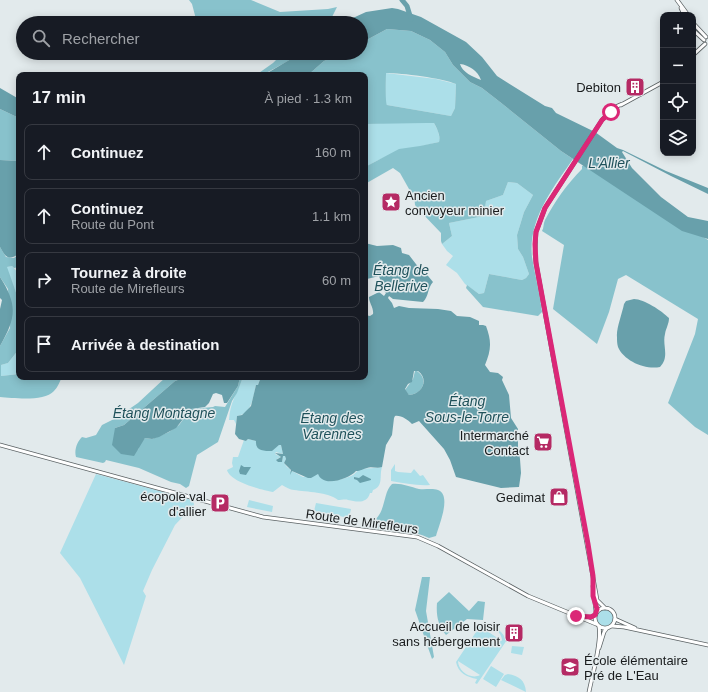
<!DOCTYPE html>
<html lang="fr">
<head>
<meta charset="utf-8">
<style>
  :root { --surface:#171b24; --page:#242831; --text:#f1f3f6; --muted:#9ea1a6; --line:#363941 }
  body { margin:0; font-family:Arial,sans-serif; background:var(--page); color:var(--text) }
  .controls { position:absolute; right:12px; top:12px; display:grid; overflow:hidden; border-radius:8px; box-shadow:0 2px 10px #0003 }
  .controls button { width:36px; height:36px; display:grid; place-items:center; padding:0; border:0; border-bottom:1px solid var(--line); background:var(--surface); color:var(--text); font:20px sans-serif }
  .stop { position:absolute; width:12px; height:12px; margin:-9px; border:3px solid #db2777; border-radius:50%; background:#fff }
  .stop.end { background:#db2777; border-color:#fff; box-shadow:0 1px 4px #0008 }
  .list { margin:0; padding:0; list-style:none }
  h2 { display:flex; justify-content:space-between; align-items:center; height:52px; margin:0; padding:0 16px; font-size:17px }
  h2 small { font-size:13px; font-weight:400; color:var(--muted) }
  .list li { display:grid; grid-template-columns:26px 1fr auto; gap:12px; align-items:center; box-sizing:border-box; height:56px; margin:0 8px 8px; padding:0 8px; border:1px solid var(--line); border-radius:8px }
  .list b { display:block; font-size:15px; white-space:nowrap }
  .list p { margin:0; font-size:13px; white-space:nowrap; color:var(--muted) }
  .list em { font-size:13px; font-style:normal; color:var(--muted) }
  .icon { flex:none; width:22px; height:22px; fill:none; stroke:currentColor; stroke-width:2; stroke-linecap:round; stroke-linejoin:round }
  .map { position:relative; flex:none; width:708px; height:692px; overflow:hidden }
  .search { position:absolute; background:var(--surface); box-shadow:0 2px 10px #0003; left:16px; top:16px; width:352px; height:44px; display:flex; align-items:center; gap:10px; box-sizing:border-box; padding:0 14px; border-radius:22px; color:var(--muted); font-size:15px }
  .panel { position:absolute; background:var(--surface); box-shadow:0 2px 10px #0003; left:16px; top:72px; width:352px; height:308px; border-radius:8px }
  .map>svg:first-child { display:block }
  .green { fill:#acdfe9; fill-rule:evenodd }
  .forest { fill:#88c2cc; fill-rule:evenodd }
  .water { fill:#68a0ab; fill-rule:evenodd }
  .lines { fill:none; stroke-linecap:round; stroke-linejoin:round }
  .river { stroke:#68a0ab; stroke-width:5 }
  .tertiary-casing { stroke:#5b6264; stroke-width:4.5 }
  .secondary-casing { stroke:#5b6264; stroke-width:4.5 }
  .tertiary { stroke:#fff; stroke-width:3 }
  .secondary { stroke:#fff; stroke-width:3 }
  .route { stroke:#db2777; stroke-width:5 }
  .labels { text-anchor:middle; stroke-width:3; stroke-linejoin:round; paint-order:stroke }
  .poi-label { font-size:13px; fill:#191c1d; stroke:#e2eaec; text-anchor:end }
  .street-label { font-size:13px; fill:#191c1d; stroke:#e2eaec }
  .water-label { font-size:14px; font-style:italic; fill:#1f515a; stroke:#e2eaec }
</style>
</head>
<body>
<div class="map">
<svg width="708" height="692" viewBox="0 0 708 692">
  <rect width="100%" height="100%" fill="#e2eaec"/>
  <!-- green -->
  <path class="green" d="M386,73L436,79L456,84L455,108L451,116L387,105L385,102Z
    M403,122L434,123L438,131L440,140L439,142C415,148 386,153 365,168V124Z
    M508,182L517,183L533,195L524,212L517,235L518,249L523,257L529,274L526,278L522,280L489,274L484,293L479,294L465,284L457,273L446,265L453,256L447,251L442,244L452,236L449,223L484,216L486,201L503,195Z
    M12,266L19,274V301L6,267Z
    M19,349V374L1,376V365L8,363Z
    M243,377H261L258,385H256C253,397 252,414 237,416L236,424L234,420H229C230,402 237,394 243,377Z
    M248,439L256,441V443L266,450L270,451L279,445H281L283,454L276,452L275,454L281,457L277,459V461L282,462L283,456H285L286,459L284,463L287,467L290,469L291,472L292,471L303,477L318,474C321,477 324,480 328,481C333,482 348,478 353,475C356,473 356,471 360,470C368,467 375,469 382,467C379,476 384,486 373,490L372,493H370C367,504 357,502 348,500C346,499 341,500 338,500C328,492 307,492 294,490C290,490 286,487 282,485L273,492C262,490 230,482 227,470L233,467L232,463L233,457H238L244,440L246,441Z
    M395,464V471L398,472L411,473L414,469L420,476L423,475L430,485C417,486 404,483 391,481V470Z
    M96,474L193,500L194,505L175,525L152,570L143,591L146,596L124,665L80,578L60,553Z
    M249,500L273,506L272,512L247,507Z
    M316,503L351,509L349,518L314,511Z
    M597 618a8 8 0 1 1 16 0a8 8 0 1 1-16 0Z
    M483,624C493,625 501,629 505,638L507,635L509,637L477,684L475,683L477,679C467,677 458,673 456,662L480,626ZM483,626C492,626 502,631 502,641L481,627ZM458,661L480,675C471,680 458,671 458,661Z
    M512,646L524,647L522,655L511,653Z
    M491,666L504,674L496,687L483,679Z
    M508,674C519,676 525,680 526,692L501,680L505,675Z"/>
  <!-- forest -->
  <path class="forest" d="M189,0H251L280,12L328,9L337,7L329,23H197L192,4Z
    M387,29L411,31L430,40L445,52L453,65L470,82L482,88L500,102L561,151L573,159C553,188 528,219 532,257C535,275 540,294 542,312L538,316L483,307L466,288L467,285L479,294L484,293L489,274L522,280L526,278L529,274L523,257L518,249L517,235L524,212L533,195L517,183L508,182L503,195L486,201L484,216L449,223L452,236L442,244L441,241V233L419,210L415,205L414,194L409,189L400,173L393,168L365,184V168L367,166L399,149L420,146L439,142C441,137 437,128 434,123H426L365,124V75H308L324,61L345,53H361V43ZM386,73C402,73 442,78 456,84L455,108L451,116L387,105C385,102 386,78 386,73Z
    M283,53H301C299,55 265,74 262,75C260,75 258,75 256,75L273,63Z
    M0,109L19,118V161L0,160Z
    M585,165L708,240V435L695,427L668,403L695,334L698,319L626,275L618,279L609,312L597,344L553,309L564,245L542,231C544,228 543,224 545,220C555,201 567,184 582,169V166Z
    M0,247L6,257L14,258L19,254V267L14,268L12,266L7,267L19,301V349L8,363L1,365V376L19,374V377H62C60,381 58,387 54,391C44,402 14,398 0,397V346L10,328L8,289L0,277Z
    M415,371H417C429,379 423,394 409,395L405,390L413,379Z
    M166,377H186L175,381L124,425L115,428L138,450L139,445L145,438L152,439L169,432L179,425L191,409L213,407L215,406L225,407L238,386L240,377H243L237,393L232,401L218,442L197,455L189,486L186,488L180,484L171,482L139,468L106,460L105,462L103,463L76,457C74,450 77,442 82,437L86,438L96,435L102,425L116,418L138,403Z
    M392,484C402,483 410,487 419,489C425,490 432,488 438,490C452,495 439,525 436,536L429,538C412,530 393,530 375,528L370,523C387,515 382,493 392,484Z
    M422,577H430L426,611L434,657L432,659L415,610Z
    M449,592L469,611L478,601L485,602L483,620L467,619L446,635C438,626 436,615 437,603Z"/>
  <!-- water -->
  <path class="water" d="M392,8L398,9L421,17L466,42L482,57L497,76L545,106L552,108L556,113L595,132L617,148L623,150L666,171L708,188V194L671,176L623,151L622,152L632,168L661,197L688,217L708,221V239L682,231L561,151L500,102L482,88L470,82L453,65L445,52L430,40L411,31L387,29L361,43V23H342L366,12ZM460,64C469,65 478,71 481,80C473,77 462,72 460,64Z
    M301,53H345L324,61L308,75H264Z
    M0,88L19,99V118L0,109Z
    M0,160L19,161V254C7,261 6,257 0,247Z
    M365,243L377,246L393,245L401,248L402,253L409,255L419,268L424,271L433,282C427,289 429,296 423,302L393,299L389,296L388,298L392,303L394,308L399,306L409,308L438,309L451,311L457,316L470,317L479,321V325H483L486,326C492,342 491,350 485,365L490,372L498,373L503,377L502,380L509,395L511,418L518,429V447L520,459L521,473L519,487L501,488L456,477L450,460L444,449L419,421L412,424C408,420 401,415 395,416L394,418L392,435L386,445L382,467C377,469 371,466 367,468C362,469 361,471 356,471C350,478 330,485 322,479C320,478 319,476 318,474L311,478H308L292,471L290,475L291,470L284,463L286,459L285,456H283L282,462H278L276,460L281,457L275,453L283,454L281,445H279L272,451C264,451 255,451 256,441L248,439L246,441L239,439L235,434L237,416L242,415L251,406L256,385H258L261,377H365V315L370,316L373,314C374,308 369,303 369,297L379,292L384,296L386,293L384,291L379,276L367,279H365ZM414,371H418C429,379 423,394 409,395L405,389L408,384L412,382Z
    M0,277C18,305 16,318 0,346V309L2,300L0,298Z
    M634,299C644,299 662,311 669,318C669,324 666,328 665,334C662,345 670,357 660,367C645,370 624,361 618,347C617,344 617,340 617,337C616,329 622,314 624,304L626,301Z
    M186,377H240L238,386L227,403H224L222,395L216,393L213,394L209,403L205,407L191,409L176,428L159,437L152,439L145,438L134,456L121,454L112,445L115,428L124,425L175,381Z
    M241,465L244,467H251L246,475L240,474L239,471Z
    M363,475L371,479V480L360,483L357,480L354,479V477L359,478Z"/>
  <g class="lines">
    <!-- river -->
    <path class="river" d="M402,0L407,6L411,19"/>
    <defs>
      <path id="tertiary" d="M0,445L263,517L417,537L438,546L528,596L596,624
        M582,617H591L595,615
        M615,619L635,628
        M612,626L624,627L708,645"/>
      <path id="secondary" d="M677,0L688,15
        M681,8L684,15
        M693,23L706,37
        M693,30L704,40
        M693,55L705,44
        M621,105L663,82
        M593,586L596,612
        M595 618a10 10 0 1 1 20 0a10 10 0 1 1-20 0Z
        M605,608L597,600L596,594L536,263L535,254L536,232L545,208L602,120L613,108L622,104
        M599,648L604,632L607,628
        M589,692C592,676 602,642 599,627"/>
    </defs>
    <!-- tertiary casing -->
    <use href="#tertiary" class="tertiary-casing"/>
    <!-- secondary casing -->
    <use href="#secondary" class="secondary-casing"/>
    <!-- tertiary -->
    <use href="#tertiary" class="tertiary"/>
    <!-- secondary -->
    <use href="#secondary" class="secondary"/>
  </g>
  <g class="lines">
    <!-- route -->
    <path class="route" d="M576,616L591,617L595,615L597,609L593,596V576L588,544L536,263L535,244L536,232L545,208L602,120L611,112"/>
  </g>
  <!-- icons -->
  <defs>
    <symbol id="building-square" viewBox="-11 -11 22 22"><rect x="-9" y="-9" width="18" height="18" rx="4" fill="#b52a64" stroke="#e2eaec"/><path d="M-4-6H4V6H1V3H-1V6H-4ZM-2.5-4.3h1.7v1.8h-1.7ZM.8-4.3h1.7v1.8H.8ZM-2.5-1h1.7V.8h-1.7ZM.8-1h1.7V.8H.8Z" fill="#fff"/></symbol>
    <symbol id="sight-square" viewBox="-11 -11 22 22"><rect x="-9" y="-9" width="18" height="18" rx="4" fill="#b52a64" stroke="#e2eaec"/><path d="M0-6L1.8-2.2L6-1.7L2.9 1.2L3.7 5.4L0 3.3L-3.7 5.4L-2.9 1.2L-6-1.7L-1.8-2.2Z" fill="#fff"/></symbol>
    <symbol id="supermarket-square" viewBox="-11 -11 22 22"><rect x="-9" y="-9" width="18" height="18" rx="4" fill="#b52a64" stroke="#e2eaec"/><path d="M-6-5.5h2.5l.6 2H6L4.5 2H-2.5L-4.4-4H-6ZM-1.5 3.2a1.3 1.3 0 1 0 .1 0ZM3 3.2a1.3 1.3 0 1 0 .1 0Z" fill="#fff"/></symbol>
    <symbol id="shop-square" viewBox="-11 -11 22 22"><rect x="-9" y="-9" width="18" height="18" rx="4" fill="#b52a64" stroke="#e2eaec"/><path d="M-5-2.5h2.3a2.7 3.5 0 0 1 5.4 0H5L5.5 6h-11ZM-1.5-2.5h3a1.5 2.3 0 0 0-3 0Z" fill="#fff"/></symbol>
    <symbol id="parking-square" viewBox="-11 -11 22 22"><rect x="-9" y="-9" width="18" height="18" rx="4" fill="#b52a64" stroke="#e2eaec"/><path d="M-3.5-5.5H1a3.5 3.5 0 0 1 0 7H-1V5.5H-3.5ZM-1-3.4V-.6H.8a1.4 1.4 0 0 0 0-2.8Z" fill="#fff"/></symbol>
    <symbol id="school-square" viewBox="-11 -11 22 22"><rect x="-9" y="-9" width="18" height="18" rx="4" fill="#b52a64" stroke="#e2eaec"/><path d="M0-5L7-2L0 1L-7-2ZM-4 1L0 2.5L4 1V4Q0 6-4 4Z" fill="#fff"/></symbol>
  </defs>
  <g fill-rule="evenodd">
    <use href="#building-square" x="624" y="76" width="22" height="22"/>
    <use href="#sight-square" x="380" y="191" width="22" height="22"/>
    <use href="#supermarket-square" x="532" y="431" width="22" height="22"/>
    <use href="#shop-square" x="548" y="486" width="22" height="22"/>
    <use href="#parking-square" x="209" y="492" width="22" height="22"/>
    <use href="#building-square" x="503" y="622" width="22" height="22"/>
    <use href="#school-square" x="559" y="656" width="22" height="22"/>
  </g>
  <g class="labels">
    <!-- poi labels -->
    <g class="poi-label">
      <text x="621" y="92">Debiton</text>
      <text x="405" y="200" text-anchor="start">Ancien<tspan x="405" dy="15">convoyeur minier</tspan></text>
      <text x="529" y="440">Intermarché<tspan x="529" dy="15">Contact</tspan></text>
      <text x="206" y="501">écopole val<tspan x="206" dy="15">d'allier</tspan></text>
      <text x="545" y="502">Gedimat</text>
      <text x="500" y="631">Accueil de loisir<tspan x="500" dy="15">sans hébergement</tspan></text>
      <text x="584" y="665" text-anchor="start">École élémentaire<tspan x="584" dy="15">Pré de L'Eau</tspan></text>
    </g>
    <!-- street labels -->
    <g class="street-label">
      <text transform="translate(362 521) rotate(8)" y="5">Route de Mirefleurs</text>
    </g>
    <!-- water labels -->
    <g class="water-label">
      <text x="609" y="168">L'Allier</text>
      <text x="401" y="275">Étang de<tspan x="401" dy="16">Bellerive</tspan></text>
      <text x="467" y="406">Étang<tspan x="467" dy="16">Sous-le-Torre</tspan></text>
      <text x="164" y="418">Étang Montagne</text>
      <text x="332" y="423">Étang des<tspan x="332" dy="16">Varennes</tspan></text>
    </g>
  </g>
</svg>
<div class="controls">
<button>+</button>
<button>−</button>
<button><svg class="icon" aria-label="locate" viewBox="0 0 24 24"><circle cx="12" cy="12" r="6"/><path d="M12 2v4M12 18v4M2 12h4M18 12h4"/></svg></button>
<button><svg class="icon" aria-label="layers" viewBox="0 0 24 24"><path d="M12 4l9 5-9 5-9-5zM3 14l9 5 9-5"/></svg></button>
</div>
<div class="stop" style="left:611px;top:112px"></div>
<div class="stop end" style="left:576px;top:616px"></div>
<div class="search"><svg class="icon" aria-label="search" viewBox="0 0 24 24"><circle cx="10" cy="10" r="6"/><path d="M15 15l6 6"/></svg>Rechercher</div>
<section class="panel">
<h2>17 min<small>À pied · 1.3 km</small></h2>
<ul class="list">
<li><svg class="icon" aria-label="ahead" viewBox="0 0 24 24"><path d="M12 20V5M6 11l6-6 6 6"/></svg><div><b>Continuez</b></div><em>160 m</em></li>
<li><svg class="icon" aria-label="ahead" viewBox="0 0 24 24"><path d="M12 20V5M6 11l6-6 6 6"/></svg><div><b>Continuez</b><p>Route du Pont</p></div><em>1.1 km</em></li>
<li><svg class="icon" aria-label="right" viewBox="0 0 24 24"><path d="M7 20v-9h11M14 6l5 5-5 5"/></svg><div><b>Tournez à droite</b><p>Route de Mirefleurs</p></div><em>60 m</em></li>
<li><svg class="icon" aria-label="arrive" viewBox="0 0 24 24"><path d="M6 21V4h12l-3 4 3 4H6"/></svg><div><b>Arrivée à destination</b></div></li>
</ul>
</section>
</div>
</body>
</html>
